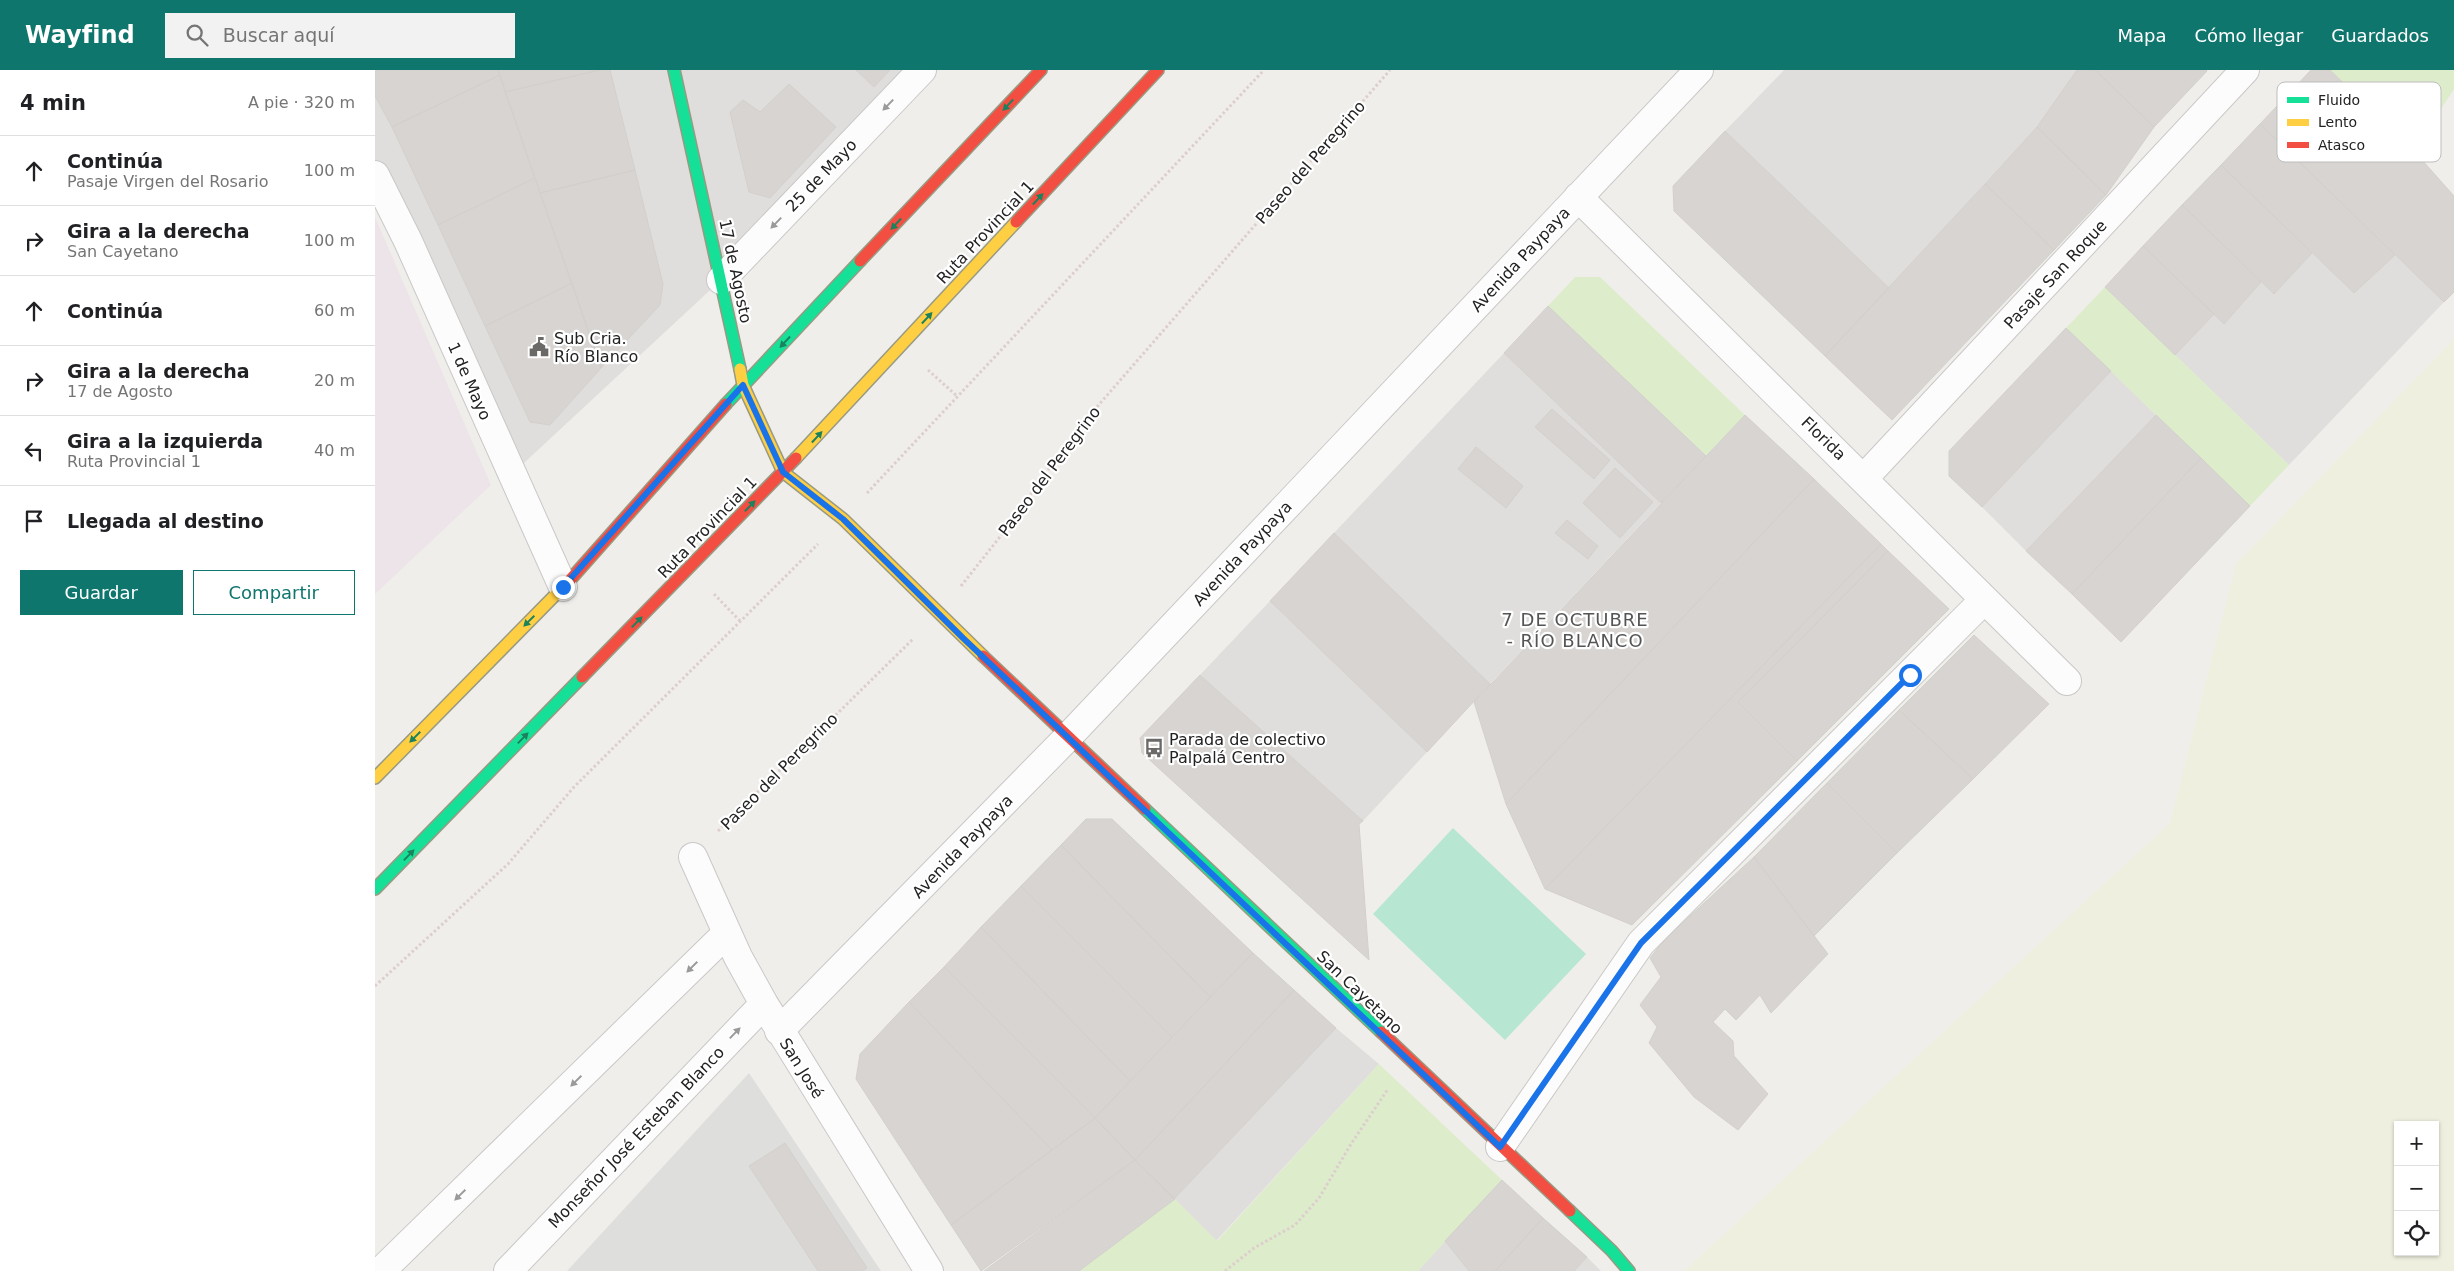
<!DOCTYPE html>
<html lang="es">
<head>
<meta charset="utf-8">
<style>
  :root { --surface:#fff; --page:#f2f2f2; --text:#202124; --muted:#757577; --line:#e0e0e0; --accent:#0f766e }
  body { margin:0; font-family:"DejaVu Sans",sans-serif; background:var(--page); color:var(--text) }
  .controls { position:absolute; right:15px; bottom:15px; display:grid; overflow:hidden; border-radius:0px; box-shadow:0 1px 4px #0004 }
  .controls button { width:45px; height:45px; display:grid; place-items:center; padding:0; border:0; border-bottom:1px solid var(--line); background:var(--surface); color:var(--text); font:25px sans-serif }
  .stop { position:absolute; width:15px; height:15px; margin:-11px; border:4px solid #1a73e8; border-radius:50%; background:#fff }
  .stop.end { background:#1a73e8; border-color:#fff; box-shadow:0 1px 5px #0008 }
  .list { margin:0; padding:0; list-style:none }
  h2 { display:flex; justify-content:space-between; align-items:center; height:65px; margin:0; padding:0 20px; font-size:21px }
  h2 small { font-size:16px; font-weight:400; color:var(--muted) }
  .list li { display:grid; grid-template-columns:32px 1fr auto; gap:15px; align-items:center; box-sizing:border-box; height:70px; padding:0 20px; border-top:1px solid var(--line) }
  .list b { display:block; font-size:19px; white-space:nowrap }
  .list p { margin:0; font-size:16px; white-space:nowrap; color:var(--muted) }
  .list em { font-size:16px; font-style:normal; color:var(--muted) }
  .actions { display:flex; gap:10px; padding:15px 20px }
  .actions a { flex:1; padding:11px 0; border:1px solid var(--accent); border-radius:0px; text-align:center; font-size:18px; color:var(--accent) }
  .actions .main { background:var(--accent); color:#fff }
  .icon { flex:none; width:28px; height:28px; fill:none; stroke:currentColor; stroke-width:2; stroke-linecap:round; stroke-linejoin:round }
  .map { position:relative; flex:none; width:2079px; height:1201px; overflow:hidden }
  header { display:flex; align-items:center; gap:30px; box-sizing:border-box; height:70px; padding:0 25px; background:var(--accent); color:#fff }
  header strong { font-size:24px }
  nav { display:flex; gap:28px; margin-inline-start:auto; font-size:18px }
  .search { width:350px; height:45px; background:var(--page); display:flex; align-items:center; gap:12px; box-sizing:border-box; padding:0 18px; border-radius:0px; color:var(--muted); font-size:19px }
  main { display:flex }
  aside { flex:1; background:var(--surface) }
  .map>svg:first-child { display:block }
  .residential { fill:#dfdedc }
  .industrial { fill:#ede4e9 }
  .religious { fill:#dededc }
  .farmland { fill:#efefdf; fill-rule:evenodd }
  .grass { fill:#ddeccb }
  .pitch { fill:#b7e6d2 }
  .building { fill:#d7d4d2; stroke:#d3d0cc }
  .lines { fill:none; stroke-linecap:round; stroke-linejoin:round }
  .street-casing { stroke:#c9c8c7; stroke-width:30 }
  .fast-casing { stroke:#999a82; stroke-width:14 }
  .slow-casing { stroke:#999a82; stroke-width:14 }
  .jam-casing { stroke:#999a82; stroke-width:14 }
  .path { stroke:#dccecd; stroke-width:3; stroke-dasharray:2.5 2.5; stroke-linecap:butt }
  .street { stroke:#fdfcfc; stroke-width:28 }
  .fast { stroke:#16e098; stroke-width:11 }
  .slow { stroke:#ffcf43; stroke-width:11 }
  .jam { stroke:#f24e42; stroke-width:11 }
  .oneway { fill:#9a9a9a }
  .oneway2 { fill:#1c815d }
  .route { stroke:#1a73e8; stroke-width:6 }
  .labels { text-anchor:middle; stroke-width:4.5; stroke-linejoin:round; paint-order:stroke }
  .street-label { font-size:16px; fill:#222; stroke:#fff }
  .poi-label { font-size:16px; fill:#222; stroke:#fff; text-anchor:start }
  .neighbourhood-label { font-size:18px; letter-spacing:1px; fill:#555; stroke:#fff }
  .key { fill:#fff; stroke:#bdbdbd; stroke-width:1 }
  .key-label { font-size:14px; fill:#222 }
</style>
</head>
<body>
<header>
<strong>Wayfind</strong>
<div class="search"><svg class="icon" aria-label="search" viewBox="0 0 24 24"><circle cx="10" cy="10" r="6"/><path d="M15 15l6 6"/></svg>Buscar aquí</div>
<nav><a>Mapa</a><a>Cómo llegar</a><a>Guardados</a></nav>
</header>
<main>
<aside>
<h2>4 min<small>A pie · 320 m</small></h2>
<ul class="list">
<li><svg class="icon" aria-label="ahead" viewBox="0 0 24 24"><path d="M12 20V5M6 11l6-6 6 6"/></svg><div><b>Continúa</b><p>Pasaje Virgen del Rosario</p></div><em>100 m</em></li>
<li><svg class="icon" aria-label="right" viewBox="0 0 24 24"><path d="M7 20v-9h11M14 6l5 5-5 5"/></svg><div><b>Gira a la derecha</b><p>San Cayetano</p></div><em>100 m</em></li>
<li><svg class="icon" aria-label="ahead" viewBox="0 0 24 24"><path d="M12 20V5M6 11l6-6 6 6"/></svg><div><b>Continúa</b></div><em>60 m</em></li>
<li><svg class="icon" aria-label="right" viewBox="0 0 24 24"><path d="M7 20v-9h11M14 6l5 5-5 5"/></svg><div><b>Gira a la derecha</b><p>17 de Agosto</p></div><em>20 m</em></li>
<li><svg class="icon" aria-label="left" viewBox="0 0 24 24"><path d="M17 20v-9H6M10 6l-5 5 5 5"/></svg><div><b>Gira a la izquierda</b><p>Ruta Provincial 1</p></div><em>40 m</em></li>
<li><svg class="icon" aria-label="arrive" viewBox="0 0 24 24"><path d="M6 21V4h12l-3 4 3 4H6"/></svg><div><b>Llegada al destino</b></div></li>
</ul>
<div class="actions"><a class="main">Guardar</a><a>Compartir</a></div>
</aside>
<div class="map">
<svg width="2079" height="1201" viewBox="0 0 2079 1201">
  <rect width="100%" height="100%" fill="#f0eeeb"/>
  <!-- residential -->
  <path class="residential" d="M0,0H547L346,210L136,405L0,108Z
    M1409,0H1702L1662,57L1514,218L1350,61Z
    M1937,183L1979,223L2020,185L2069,232L1914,395L1800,285L1839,244L1849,254L1886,212L1899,224Z
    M1129,283L1286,433L1115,614L959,463Z
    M1736,301L1781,345L1651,481L1607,437Z
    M895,531L1052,682L988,751L825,605Z
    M961,958L1004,994L841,1171L799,1129Z
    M1070,1171L1094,1201H1043Z
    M1212,1187L1226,1201H1199Z"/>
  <!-- industrial -->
  <path class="industrial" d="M0,147L116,415L0,524Z"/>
  <!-- religious -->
  <path class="religious" d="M374,1003L506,1201H192Z"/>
  <!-- farmland -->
  <path class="farmland" d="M2079,269V1201H1309L1795,753L1861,494ZM2023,1055H2060V1182H2023Z"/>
  <!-- grass -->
  <path class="grass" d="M1955,0H2079V19L2039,81Z
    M1200,207H1225L1370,345L1331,386L1173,236Z
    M1730,217L1914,395L1875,436L1691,258Z
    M1004,994L1127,1110L1043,1201H704L800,1129L842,1171Z"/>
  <!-- pitch -->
  <path class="pitch" d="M1078,758L1211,884L1130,970L998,844Z"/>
  <!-- building -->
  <path class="building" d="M0,0H123L125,5L17,57L0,26Z
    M123,0H225L130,22Z
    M225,0H235L260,100L165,123L130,22Z
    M481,0H515L499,17Z
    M1702,0H1720L1779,57L1731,125L1662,57Z
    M1720,0H1831L1832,1L1779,57Z
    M1936,0H1955L2039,81L2079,126V222L2069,232L1885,54Z
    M125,5L160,108L63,155L17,57Z
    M414,14L461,57L395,128L374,122L355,42L368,30L385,42Z
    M1885,54L2020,185L1979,223L1846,95Z
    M1662,57L1731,125L1679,180L1610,114Z
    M1350,61L1514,218L1450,286L1299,141L1298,116Z
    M1846,95L1937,183L1899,224L1807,135Z
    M260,100L288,214L285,235L226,298L165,123Z
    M160,108L197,213L110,256L63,155Z
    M1610,114L1679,180L1517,350L1450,286Z
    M1807,135L1886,212L1849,254L1768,176Z
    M1768,176L1839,244L1800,285L1730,217Z
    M197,213L226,298L175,355L155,352L110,256Z
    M1173,236L1331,386L1286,433L1129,283Z
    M1691,258L1736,301L1607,437L1574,406V381Z
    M1177,339L1235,390L1219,409L1160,357Z
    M1370,345L1439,409L1131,734L1099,632Z
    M1781,345L1826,388L1697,524L1651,481Z
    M1101,377L1148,416L1131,438L1083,399Z
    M1826,388L1875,436L1746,572L1697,524Z
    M1240,398L1278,432L1245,468L1208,433Z
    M1439,409L1506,474L1170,819L1131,734Z
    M1192,450L1223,476L1213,489L1180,463Z
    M959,463L1115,614L1052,682L895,531Z
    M1506,474L1513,481L1363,632L1422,691L1257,855L1170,819Z
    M1513,481L1574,539L1422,691L1363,632Z
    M1599,565L1674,634L1598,709L1524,640Z
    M825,605L988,751L984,754L994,890L767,683L765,668Z
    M1524,640L1598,709L1522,783L1452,713Z
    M1452,713L1522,783L1439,866L1379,787Z
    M711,749H737L878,883L835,927L686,775Z
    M686,775L835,927L797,967L646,816Z
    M1379,787L1453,884L1396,943L1385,925L1361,950L1350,939L1338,952L1358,971L1359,986L1393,1024L1363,1060L1319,1027L1274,973L1282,957L1265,935L1286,907L1275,888L1290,869Z
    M646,816L797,967L755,1011L606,857Z
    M606,857L755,1011L720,1048L569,897Z
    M878,883L919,920L760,1090L720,1048Z
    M569,897L720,1048L677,1080L534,932Z
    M919,920L961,958L799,1129L760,1090Z
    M534,932L677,1080L576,1155L481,1009L485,984Z
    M720,1048L760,1090L606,1201L576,1155Z
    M410,1073L492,1198L487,1201H443L374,1096Z
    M760,1090L800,1129L704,1201H609Z
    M1127,1110L1168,1148L1120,1201H1094L1070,1171Z
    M1168,1148L1212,1187L1199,1201H1120Z"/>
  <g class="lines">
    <defs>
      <path id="street" d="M0,105L33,171L188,517
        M1203,127L1692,611
        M346,210L547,0
        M1489,408L1870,0
        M318,787L363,887L389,934L554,1201
        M404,961L693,667L1324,0
        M1125,1077L1266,873L1609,530
        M6,1201L352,863
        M133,1201L389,934"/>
      <path id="fast" d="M299,0L365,299
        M351,334L485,191
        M770,739L1006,962
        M0,819L207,607
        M1195,1141L1237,1181L1254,1201"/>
      <path id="slow" d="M365,299L368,315L408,402L468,449L608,586
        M421,388L641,152
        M0,708L195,510"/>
      <path id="jam" d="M641,152L783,0
        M485,191L666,0
        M195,510L351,334
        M608,586L770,739
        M207,607L421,388
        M1006,962L1195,1141"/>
    </defs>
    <!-- street casing -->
    <use href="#street" class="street-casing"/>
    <!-- fast casing -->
    <use href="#fast" class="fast-casing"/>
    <!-- slow casing -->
    <use href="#slow" class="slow-casing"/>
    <!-- jam casing -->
    <use href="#jam" class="jam-casing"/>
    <!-- path -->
    <path class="path" d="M553,300L582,326
      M492,423L889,0
      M586,516L628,463L701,361L1015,0
      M339,524L365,551
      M343,761L538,569
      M0,916L133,794L199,717L443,474
      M850,1201L879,1178L920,1155L944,1128L976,1074L1013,1019"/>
    <!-- street -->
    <use href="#street" class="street"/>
    <!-- fast -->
    <use href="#fast" class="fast"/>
    <!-- slow -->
    <use href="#slow" class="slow"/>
    <!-- jam -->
    <use href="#jam" class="jam"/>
  </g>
  <!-- one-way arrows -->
  <defs><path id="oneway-solid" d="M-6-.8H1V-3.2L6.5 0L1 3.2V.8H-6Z" transform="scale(1.25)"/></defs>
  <g class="oneway">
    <use href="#oneway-solid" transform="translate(513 35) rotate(134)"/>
    <use href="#oneway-solid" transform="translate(401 153) rotate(134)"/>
    <use href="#oneway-solid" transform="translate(317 897) rotate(135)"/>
    <use href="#oneway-solid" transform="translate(360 963) rotate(-46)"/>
    <use href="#oneway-solid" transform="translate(201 1011) rotate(136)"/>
    <use href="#oneway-solid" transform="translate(85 1125) rotate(136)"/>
  </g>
  <g class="oneway2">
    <use href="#oneway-solid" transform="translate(633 35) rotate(133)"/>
    <use href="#oneway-solid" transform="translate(663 129) rotate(-47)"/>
    <use href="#oneway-solid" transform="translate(521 154) rotate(133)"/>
    <use href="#oneway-solid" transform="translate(552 248) rotate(-47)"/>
    <use href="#oneway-solid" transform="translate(410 272) rotate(133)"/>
    <use href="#oneway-solid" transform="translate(442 367) rotate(-47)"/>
    <use href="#oneway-solid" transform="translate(375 436) rotate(-46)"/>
    <use href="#oneway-solid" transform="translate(154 551) rotate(135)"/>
    <use href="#oneway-solid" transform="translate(262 552) rotate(-46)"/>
    <use href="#oneway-solid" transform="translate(40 667) rotate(135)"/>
    <use href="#oneway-solid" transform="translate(148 668) rotate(-46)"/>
    <use href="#oneway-solid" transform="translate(34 785) rotate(-46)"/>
  </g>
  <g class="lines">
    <!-- route -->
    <path class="route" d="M188,517L368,315L408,402L468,449L588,568L1125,1077L1266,873L1535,605"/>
  </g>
  <!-- icons -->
  <defs>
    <symbol id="civic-bare" viewBox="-9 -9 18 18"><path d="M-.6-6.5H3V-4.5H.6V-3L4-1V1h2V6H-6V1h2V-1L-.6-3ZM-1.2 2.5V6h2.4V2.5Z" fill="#6a6968" stroke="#fff" stroke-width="2.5" paint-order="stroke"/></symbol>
    <symbol id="bus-bare" viewBox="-9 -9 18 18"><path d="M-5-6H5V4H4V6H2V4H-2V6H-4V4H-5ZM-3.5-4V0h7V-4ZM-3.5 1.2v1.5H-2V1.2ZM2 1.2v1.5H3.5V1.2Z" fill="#6a6968" stroke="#fff" stroke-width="2.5" paint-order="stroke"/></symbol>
  </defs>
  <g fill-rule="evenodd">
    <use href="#civic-bare" x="150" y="263" width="28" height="28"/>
    <use href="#bus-bare" x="765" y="664" width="28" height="28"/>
  </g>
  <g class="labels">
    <!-- street labels -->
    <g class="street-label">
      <text transform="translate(935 92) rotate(-49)" y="6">Paseo del Peregrino</text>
      <text transform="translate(446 105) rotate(-46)" y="6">25 de Mayo</text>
      <text transform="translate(610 162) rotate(-47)" y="6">Ruta Provincial 1</text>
      <text transform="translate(1145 189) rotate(-47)" y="6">Avenida Paypaya</text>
      <text transform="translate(361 201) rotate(78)" y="6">17 de Agosto</text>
      <text transform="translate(1680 204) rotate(-47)" y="6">Pasaje San Roque</text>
      <text transform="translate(95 311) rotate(66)" y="6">1 de Mayo</text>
      <text transform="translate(1449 368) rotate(44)" y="6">Florida</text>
      <text transform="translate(674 401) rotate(-53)" y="6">Paseo del Peregrino</text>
      <text transform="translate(332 457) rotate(-46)" y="6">Ruta Provincial 1</text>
      <text transform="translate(867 483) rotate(-47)" y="6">Avenida Paypaya</text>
      <text transform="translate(404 701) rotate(-45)" y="6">Paseo del Peregrino</text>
      <text transform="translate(587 776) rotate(-46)" y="6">Avenida Paypaya</text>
      <text transform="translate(985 922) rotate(44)" y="6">San Cayetano</text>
      <text transform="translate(427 998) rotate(58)" y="6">San José</text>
      <text transform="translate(261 1067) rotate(-46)" y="6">Monseñor José Esteban Blanco</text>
    </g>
    <!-- poi labels -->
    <g class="poi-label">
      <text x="179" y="274">Sub Cria.<tspan x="179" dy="18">Río Blanco</tspan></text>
      <text x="794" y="675">Parada de colectivo<tspan x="794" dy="18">Palpalá Centro</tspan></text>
    </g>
    <!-- neighbourhood labels -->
    <g class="neighbourhood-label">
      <text x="1200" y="556">7 DE OCTUBRE<tspan x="1200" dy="21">- RÍO BLANCO</tspan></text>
    </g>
  </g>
  <!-- legend -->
  <rect x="1902" y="12" width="164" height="80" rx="8" class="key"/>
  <rect x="1912" y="27" width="22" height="6" fill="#16e098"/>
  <rect x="1912" y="49" width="22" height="7" fill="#ffcf43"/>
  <rect x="1912" y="72" width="22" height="6" fill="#f24e42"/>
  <g class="key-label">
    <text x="1943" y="35">Fluido</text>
    <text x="1943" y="57">Lento</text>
    <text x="1943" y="80">Atasco</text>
  </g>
</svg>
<div class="controls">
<button>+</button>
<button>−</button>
<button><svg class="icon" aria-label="locate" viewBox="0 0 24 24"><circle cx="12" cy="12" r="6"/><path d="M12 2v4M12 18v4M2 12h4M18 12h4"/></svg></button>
</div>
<div class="stop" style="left:1535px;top:605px"></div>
<div class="stop end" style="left:188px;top:517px"></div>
</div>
</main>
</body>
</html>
